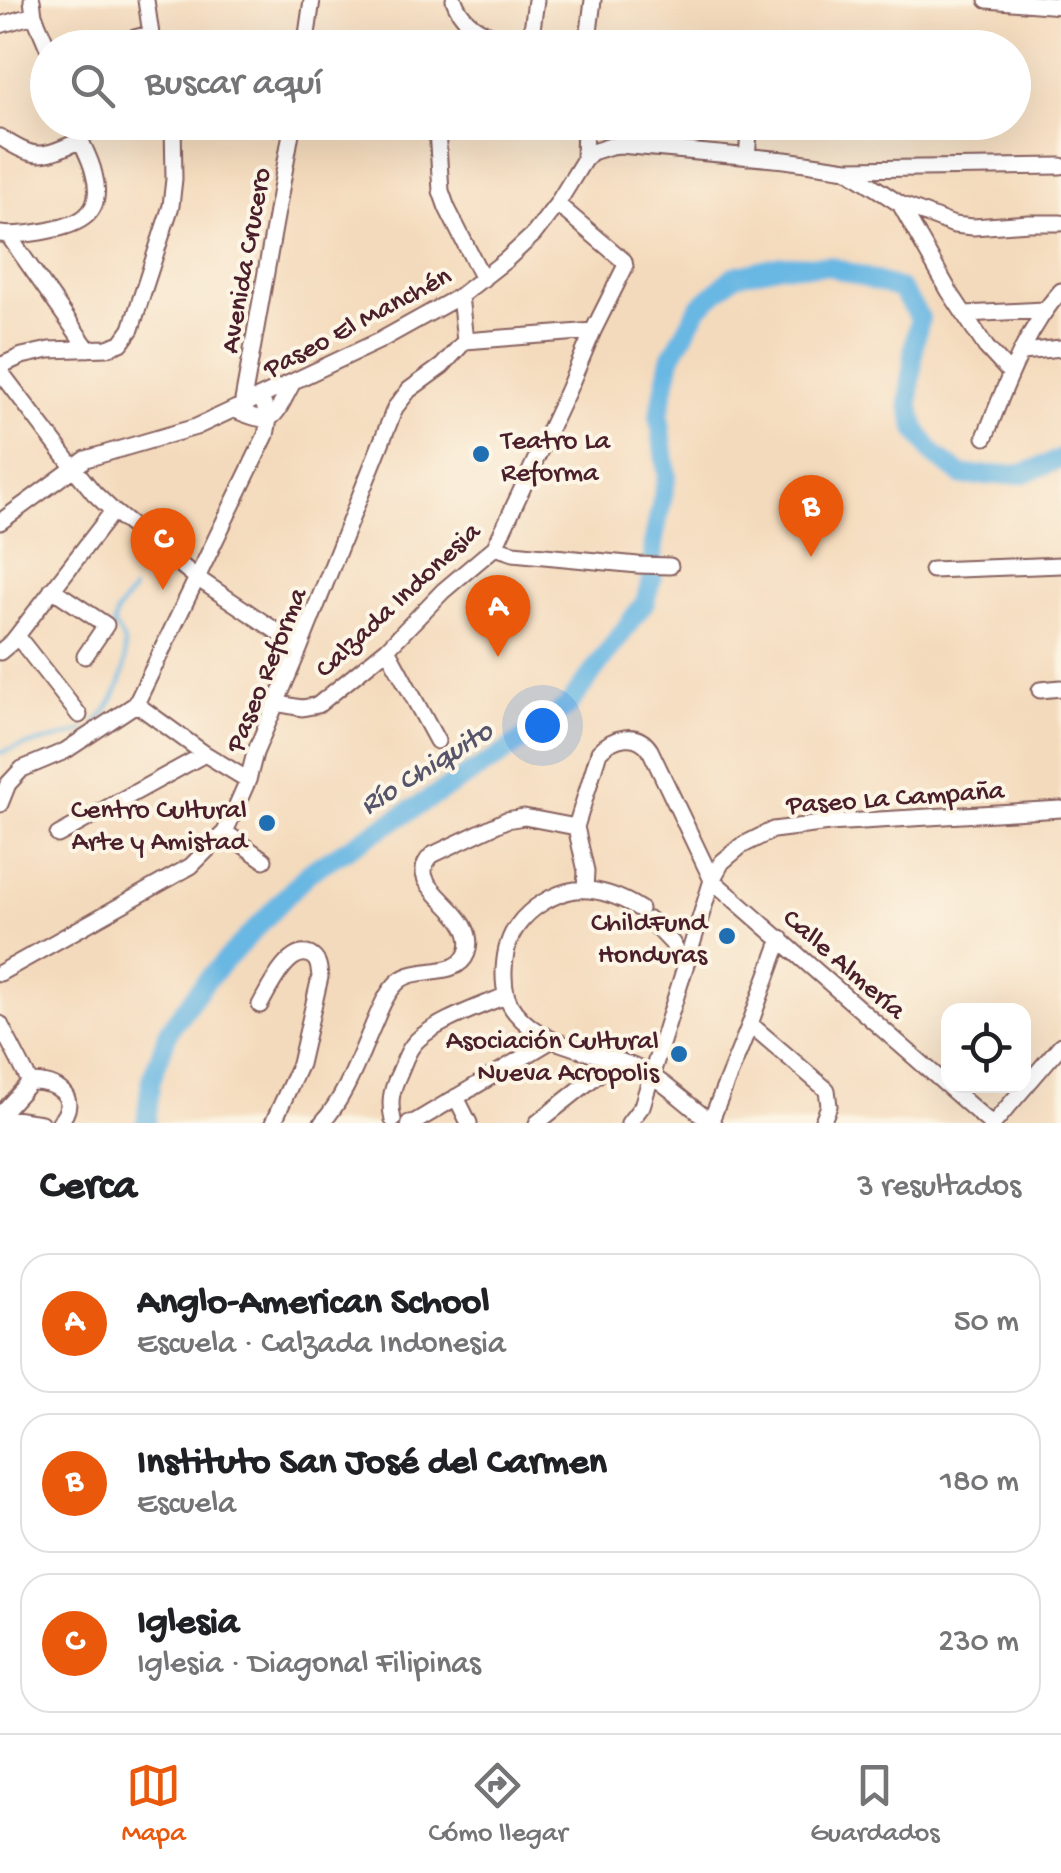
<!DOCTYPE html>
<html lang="es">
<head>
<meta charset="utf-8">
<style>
  :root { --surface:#fff; --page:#f2f2f2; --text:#202124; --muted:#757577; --line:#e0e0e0; --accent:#ea580c }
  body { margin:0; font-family:"Gochi Hand",sans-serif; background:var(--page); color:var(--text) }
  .controls { position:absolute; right:30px; bottom:30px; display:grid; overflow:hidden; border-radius:20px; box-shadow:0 10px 40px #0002 }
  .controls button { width:90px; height:90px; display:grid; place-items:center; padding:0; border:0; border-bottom:2px solid var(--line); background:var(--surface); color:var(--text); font:50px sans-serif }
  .you { position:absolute; left:542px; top:725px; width:35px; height:35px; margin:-25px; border:8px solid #fff; border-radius:50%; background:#1a73e8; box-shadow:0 0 0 15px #1a73e833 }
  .badge { display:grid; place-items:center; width:65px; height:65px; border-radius:50%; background:var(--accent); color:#fff; font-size:32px; font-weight:700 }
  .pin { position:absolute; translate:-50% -82px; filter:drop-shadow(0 2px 5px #0008) }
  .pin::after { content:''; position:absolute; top:52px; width:35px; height:30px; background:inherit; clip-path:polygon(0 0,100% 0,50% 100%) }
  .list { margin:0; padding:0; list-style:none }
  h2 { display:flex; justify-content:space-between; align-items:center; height:130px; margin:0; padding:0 40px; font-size:42px }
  h2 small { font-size:32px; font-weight:400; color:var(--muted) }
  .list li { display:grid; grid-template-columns:65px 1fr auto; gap:30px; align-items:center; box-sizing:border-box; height:140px; margin:0 20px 20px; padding:0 20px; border:2px solid var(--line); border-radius:30px }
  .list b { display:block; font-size:38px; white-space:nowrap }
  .list p { margin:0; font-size:32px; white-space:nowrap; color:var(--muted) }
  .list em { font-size:32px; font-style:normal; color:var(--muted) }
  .icon { flex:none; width:55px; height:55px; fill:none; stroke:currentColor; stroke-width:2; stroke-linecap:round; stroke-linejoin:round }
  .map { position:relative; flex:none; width:1061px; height:1123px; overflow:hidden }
  .search { position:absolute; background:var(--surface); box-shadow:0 10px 40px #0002; left:30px; right:30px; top:30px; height:110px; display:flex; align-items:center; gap:25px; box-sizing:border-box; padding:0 35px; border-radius:55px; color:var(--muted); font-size:38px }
  .sheet { height:610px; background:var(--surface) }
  nav { display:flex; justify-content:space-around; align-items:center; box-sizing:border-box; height:140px; border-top:2px solid var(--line); background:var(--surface); font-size:28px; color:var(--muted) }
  nav a { display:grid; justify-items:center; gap:5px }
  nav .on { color:var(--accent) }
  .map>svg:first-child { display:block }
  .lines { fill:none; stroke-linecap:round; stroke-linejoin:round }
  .stream { stroke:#69b7e3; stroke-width:4 }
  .river { stroke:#69b7e3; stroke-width:20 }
  .minor-casing { stroke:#86605e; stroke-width:19 }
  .minor { stroke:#fff; stroke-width:15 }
  .poi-dot { fill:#1f6fb2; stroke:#fcf5e5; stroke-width:4 }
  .labels { text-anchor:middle; stroke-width:8; stroke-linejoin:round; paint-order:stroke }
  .street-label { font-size:28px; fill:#4a1f2b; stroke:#fcf5e5 }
  .poi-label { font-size:28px; fill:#4a1f2b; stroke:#fcf5e5; text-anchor:end }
  .water-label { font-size:30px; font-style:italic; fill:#55546b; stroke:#fcf5e5 }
</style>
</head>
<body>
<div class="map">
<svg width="1061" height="1123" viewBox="0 0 1061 1123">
  <rect width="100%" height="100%" fill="#fcf5e5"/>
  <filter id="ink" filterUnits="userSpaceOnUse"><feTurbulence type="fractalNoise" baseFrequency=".01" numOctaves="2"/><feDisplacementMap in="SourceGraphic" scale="20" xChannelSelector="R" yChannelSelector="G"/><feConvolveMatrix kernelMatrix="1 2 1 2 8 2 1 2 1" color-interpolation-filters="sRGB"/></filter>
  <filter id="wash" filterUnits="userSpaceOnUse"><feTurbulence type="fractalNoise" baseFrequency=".0048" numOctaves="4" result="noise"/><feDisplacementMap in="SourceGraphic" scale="40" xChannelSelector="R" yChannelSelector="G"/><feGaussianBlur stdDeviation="2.25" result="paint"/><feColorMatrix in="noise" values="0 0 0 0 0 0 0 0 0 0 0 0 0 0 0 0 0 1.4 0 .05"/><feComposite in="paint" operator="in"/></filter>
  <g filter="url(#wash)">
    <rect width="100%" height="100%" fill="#f4dabc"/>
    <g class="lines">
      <!-- stream -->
      <path class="stream" d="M96,722C117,703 140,648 113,626L117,612L133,590
        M0,753C27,742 57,742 84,730"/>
      <!-- river -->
      <path class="river" d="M146,1123L151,1080L170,1028L206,981L309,872L503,754L567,707L645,602L652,577L654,539L667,476L659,415L671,358L699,307L734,276L781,265L829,266L900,289L920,318L914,345L909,404L916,429L934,455L963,476L1022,474L1061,459"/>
    </g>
  </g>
  <g filter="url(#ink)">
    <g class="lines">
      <defs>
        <path id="minor" d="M32,0L34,15L48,48
          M146,0L153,48
          M454,0C469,43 524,43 563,48
          M987,0L1061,6
          M0,25L34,15
          M530,44L536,0
          M100,48L149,34
          M305,48L312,0
          M587,48L593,0
          M437,130L441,191L447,208L483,279
          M0,137C36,160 41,158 79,141
          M747,157L750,122
          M584,160L585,122
          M848,170L900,204L949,291L986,347L1011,374
          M900,204L954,225L973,227L1029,223H1061
          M0,234C13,236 27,234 40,232C74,226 106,218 94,174C90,155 79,141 73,122
          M8,235L88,349
          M965,314L1044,310
          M465,341L593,331
          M1023,352L1061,348
          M0,366L22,356L49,350L107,348L121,343L131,329L171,206L174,179L173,122
          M0,371L73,467L94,493L113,511L197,578L300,647
          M242,406L293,122
          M235,410C276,427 272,420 292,384
          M985,437C1005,388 1025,330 1061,291
          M0,522L86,459L196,427L379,341L460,296L506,260L534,234L557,204L584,160L592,152L611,146L620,145L785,160L847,169L1061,166
          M495,547L513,553L638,565L670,566
          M932,570L1061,565
          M52,589L106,625L85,656
          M17,636L79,715
          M387,649L437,741
          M0,652L13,641L113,511
          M1040,690L1061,688
          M275,703L302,708L318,705L387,649L443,591L495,547L568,390L593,331L625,267L624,261L557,204
          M136,704L205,754L248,780
          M0,804L8,784L22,769L65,751L136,704L266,435L269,419L261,397
          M576,827L586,871L585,890
          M225,832L264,860
          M58,835L205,754
          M640,909C621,897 598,888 575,890C554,893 530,908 518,925C502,945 498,992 515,1012C549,1054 609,1049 652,1076C674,1090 692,1109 713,1123
          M650,920L672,943L685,966
          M0,973L191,866L225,832L248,780L255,753L300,647L395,408L409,390L442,366L465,341L460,296
          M260,1005C268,991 288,946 310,955C319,960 319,968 320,977L300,1064L273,1123
          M0,1024L30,1082C56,1081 82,1097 59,1123
          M750,1024L827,1090L829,1106L822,1123
          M456,1097L469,1123
          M0,1115L30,1082
          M0,1117L41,1123
          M393,1120C389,1102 391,1091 399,1074C403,1065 407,1052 413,1045C429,1024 481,1006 505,996
          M322,1123C346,1096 358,1060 372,1028C379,1012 386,992 399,981C417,965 457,979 467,953C482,910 398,888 432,855L506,820L524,817L576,827L599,752C613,737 637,730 650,750L712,880L990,1123
          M409,1123L415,1122L552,1040
          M537,1123L616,1060
          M629,1123L642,1106L712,880L722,862L741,846L773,830L829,823L1061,809
          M710,1123L750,1024L781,938
          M994,1123L1061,1045"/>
      </defs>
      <!-- minor casing -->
      <use href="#minor" class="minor-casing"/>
      <!-- minor -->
      <use href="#minor" class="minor"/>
    </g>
  </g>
  <!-- markers -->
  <g class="poi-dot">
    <circle cx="481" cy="454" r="10"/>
    <circle cx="267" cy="823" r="10"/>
    <circle cx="727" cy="936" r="10"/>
    <circle cx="679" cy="1054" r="10"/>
  </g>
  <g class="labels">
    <!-- street labels -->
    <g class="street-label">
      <text transform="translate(243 260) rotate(-80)" y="10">Avenida Crucero</text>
      <text transform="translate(356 320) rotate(-28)" y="10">Paseo El Manchén</text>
      <text transform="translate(396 598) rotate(-43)" y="10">Calzada Indonesia</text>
      <text transform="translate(264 669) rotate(-68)" y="10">Paseo Reforma</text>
      <text transform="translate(895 795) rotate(-4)" y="10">Paseo La Campaña</text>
      <text transform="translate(846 962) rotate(41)" y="10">Calle Almería</text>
    </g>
    <!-- poi labels -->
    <g class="poi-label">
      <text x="501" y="448" text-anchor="start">Teatro La<tspan x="501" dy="32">Reforma</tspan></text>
      <text x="247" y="817">Centro Cultural<tspan x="247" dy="32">Arte y Amistad</tspan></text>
      <text x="707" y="930">ChildFund<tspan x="707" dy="32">Honduras</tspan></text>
      <text x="659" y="1048">Asociación Cultural<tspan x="659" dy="32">Nueva Acropolis</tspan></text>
    </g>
    <!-- water labels -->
    <g class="water-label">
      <text transform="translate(425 766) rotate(-32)" y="10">Río Chiquito</text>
    </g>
  </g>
</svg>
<div class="controls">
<button><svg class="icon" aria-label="locate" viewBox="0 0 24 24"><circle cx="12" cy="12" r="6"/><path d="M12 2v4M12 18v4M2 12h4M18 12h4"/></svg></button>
</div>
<div class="you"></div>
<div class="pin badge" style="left:498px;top:657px">A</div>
<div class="pin badge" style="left:811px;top:557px">B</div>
<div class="pin badge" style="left:163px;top:590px">C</div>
<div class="search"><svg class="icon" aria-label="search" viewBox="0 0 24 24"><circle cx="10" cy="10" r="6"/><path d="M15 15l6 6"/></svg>Buscar aquí</div>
</div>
<section class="sheet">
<h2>Cerca<small>3 resultados</small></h2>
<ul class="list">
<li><span class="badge">A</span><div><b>Anglo-American School</b><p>Escuela · Calzada Indonesia</p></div><em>50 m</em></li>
<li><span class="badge">B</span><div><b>Instituto San José del Carmen</b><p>Escuela</p></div><em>180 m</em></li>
<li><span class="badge">C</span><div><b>Iglesia</b><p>Iglesia · Diagonal Filipinas</p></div><em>230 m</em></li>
</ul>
</section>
<nav>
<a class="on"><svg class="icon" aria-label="map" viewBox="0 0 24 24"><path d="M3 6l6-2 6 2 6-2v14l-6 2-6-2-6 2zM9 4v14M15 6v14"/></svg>Mapa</a>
<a><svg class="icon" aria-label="directions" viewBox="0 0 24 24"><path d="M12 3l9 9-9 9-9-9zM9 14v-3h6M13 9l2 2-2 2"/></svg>Cómo llegar</a>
<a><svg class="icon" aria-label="saved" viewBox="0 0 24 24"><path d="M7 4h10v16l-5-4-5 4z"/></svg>Guardados</a>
</nav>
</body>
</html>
